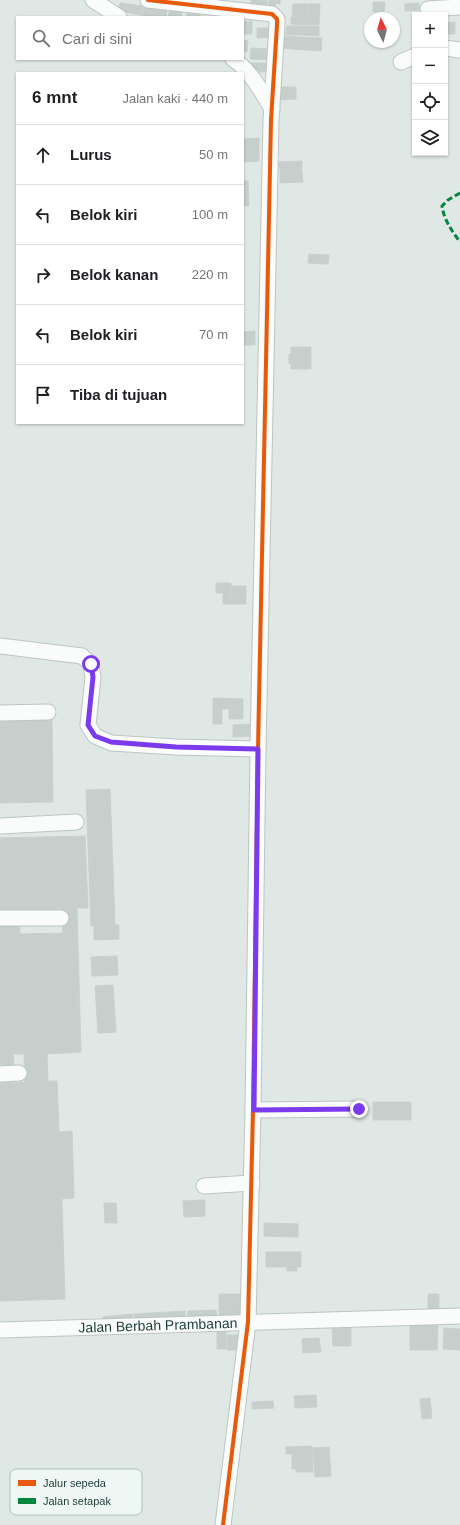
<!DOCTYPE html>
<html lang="id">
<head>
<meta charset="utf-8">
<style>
  :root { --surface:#fff; --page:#f6f6f6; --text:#202124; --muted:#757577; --line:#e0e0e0 }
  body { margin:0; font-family:Helvetica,sans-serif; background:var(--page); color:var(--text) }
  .controls { position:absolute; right:12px; top:12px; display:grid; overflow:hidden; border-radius:0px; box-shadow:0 1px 3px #0004 }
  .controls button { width:36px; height:36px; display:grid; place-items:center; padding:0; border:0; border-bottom:1px solid var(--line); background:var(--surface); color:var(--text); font:20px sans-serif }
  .compass { position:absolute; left:364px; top:12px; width:36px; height:36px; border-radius:50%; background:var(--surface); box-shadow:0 1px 3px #0004; rotate:354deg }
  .stop { position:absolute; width:12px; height:12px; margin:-9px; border:3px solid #7c3aed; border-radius:50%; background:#fff }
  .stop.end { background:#7c3aed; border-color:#fff; box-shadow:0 1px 4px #0008 }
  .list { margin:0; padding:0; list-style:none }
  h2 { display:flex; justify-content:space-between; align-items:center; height:52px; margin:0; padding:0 16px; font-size:17px }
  h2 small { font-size:13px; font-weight:400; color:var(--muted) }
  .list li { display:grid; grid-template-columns:26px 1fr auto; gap:12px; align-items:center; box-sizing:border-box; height:60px; padding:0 16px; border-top:1px solid var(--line) }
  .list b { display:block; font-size:15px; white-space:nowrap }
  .list em { font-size:13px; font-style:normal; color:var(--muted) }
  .icon { flex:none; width:22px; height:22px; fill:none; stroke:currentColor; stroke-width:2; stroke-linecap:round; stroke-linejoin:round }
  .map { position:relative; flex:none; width:460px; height:1525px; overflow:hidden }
  .search { position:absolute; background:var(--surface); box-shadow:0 1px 3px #0004; left:16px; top:16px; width:228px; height:44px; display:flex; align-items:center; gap:10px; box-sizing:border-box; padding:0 14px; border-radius:0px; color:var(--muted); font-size:15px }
  .panel { position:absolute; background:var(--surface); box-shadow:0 1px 3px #0004; left:16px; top:72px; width:228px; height:352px; border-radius:0px }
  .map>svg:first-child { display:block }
  .building { fill:#c7cfcd; stroke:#c9d1cf }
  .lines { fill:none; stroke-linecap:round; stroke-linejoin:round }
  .minor-casing { stroke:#bdc5c3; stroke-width:17 }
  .minor { stroke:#fafcfb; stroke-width:15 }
  .quiet { stroke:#00873e; stroke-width:3; stroke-dasharray:6 3; stroke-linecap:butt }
  .cycleway-casing { stroke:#eef7f4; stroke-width:6 }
  .cycleway { stroke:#e8590c; stroke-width:4 }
  .route { stroke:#7c3aed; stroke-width:5 }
  .labels { text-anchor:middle; stroke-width:3.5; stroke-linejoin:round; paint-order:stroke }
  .street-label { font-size:14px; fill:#1d3c38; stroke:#eef7f4 }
  .key { fill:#eef7f4; stroke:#afbfbc; stroke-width:1 }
  .key-label { font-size:11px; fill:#1d3c38 }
</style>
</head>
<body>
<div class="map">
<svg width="460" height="1525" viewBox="0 0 460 1525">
  <rect width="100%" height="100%" fill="#e0e8e6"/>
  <!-- building -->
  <path class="building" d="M251,0H267V8H251Z
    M269,0H280V4L275,3V6L268,5Z
    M373,2H385L384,13L373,12Z
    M120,3L143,6L141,15L118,11Z
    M419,3V10L405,11V4Z
    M293,4H308V17L292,16Z
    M309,4H320L319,25L308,24Z
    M144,6L152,7L151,17H142Z
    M152,7L167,9L166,17H151Z
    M170,9L182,12L181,17H168Z
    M187,13H200V17H187Z
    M291,17H308V25L291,24Z
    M252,21V34H243V22Z
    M455,22V34H446L445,23Z
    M287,26H301V35H286Z
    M301,26H319V36L301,35Z
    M257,28H271V37L257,38Z
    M278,36L322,38L321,51L278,48Z
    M243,40L248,41L247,52L243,51Z
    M251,48L270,49V60L250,59Z
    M251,63H271V72H251Z
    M279,87H296V99L279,100Z
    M259,138V161L243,162V139Z
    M302,161V171H280L279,162Z
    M280,171H302L303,182L280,183Z
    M243,181H248L249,206H243Z
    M309,254L329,255L328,264L308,263Z
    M255,331V345H243V332Z
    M291,347H311V369H291V364H289V354H291Z
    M216,583H231V604H223V593H216Z
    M231,586H246V604H231Z
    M213,698L243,699V709H213Z
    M213,709H222V724H213Z
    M229,709H243V719H229Z
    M52,720L53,802L0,803V721Z
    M251,724L252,736L233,737V725Z
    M110,789L115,925L91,926L86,790Z
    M85,836L88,908H77L81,1052L47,1054L48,1081H57L59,1132L72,1131L74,1198L62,1199L65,1299L0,1301V1083L25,1082L24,1054H13L14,1065H0V924H20V934L63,933L62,909L0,911V838Z
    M115,925H119V939L94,940V926Z
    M117,956L118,975L92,976L91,957Z
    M113,985L116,1032L98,1033L95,986Z
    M373,1102H411V1120H373Z
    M205,1200V1216L184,1217L183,1201Z
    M104,1203H116L117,1223H105Z
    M264,1223L298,1224V1237L264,1236Z
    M266,1252H301V1267H297V1271H287V1267H266Z
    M219,1294H243L244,1319L219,1320Z
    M428,1294H439V1311H428Z
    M216,1310L217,1320L188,1322V1311Z
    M185,1311V1319L135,1322L134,1314Z
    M132,1314L133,1322L103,1324V1317Z
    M410,1323H438L437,1350H410Z
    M332,1327H351V1346H333Z
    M444,1328L460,1329V1350L443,1349Z
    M217,1331H226V1349H217Z
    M227,1335H243V1350H227Z
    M319,1338L321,1352L303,1353L302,1339Z
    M316,1395L317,1407L295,1408L294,1396Z
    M430,1398L432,1418L422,1419L420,1399Z
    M273,1401L274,1408L252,1409V1402Z
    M312,1446L313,1472H296V1469H292V1454H286V1447Z
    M329,1447L331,1476L315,1477L313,1448Z"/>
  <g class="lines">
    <defs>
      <g id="minor">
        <path d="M93,0L119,17"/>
        <path d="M148,0L272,14L277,19V25L271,120L258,749L253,1110L248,1322L223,1525"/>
        <path d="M428,9L460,7"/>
        <path d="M445,48L460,50"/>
        <path d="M233,59C250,70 262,92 272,109"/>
        <path d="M401,62L415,56"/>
        <path d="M0,646L82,656L91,664L93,677L88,725L95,736L111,743L176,747L258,749"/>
        <path d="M0,713L48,712"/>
        <path d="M0,826L76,822"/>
        <path d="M0,918H61"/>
        <path d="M0,1074L19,1073"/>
        <path d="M253,1110L359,1109"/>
        <path d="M204,1186L252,1183"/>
        <path id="s1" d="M0,1330L460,1316"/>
      </g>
    </defs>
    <!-- minor casing -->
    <use href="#minor" class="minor-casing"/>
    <!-- minor -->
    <use href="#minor" class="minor"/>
    <!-- quiet -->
    <path class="quiet" d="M460,193L448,200L442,206C444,220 452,231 460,242"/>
    <defs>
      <path id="cycleway" d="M148,0L272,14L277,19V25L271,120L258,749L253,1110L248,1322L223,1525"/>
    </defs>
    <!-- cycleway casing -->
    <use href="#cycleway" class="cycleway-casing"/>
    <!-- cycleway -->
    <use href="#cycleway" class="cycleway"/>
  </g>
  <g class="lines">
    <!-- route -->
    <path class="route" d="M91,664L93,677L88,725L95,736L111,742L176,747L258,749L254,1110L359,1109"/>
  </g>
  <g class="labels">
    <!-- street labels -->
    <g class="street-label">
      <text dy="5" stroke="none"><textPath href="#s1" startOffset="158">Jalan Berbah Prambanan</textPath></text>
    </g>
  </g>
  <!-- legend -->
  <rect x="10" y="1469" width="132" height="46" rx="6" class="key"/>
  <rect x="18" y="1480" width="18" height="6" fill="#e8590c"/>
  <rect x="18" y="1498" width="18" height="6" fill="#00873e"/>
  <g class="key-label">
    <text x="43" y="1487">Jalur sepeda</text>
    <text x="43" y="1505">Jalan setapak</text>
  </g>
</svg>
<div class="controls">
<button>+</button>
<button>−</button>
<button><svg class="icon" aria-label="locate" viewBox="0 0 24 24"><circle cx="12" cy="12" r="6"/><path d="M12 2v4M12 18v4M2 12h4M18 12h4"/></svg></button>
<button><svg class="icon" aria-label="layers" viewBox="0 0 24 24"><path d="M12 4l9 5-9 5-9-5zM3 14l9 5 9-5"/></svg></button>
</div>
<svg class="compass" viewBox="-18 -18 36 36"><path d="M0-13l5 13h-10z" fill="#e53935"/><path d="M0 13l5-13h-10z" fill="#757577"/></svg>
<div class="stop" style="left:91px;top:664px"></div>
<div class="stop end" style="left:359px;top:1109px"></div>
<div class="search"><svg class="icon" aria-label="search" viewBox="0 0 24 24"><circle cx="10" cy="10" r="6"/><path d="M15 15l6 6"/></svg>Cari di sini</div>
<section class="panel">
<h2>6 mnt<small>Jalan kaki · 440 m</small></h2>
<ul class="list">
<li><svg class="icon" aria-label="ahead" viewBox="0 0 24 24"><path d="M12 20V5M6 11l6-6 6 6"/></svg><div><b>Lurus</b></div><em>50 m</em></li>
<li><svg class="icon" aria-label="left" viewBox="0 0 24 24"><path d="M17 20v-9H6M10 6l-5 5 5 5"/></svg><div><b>Belok kiri</b></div><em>100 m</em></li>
<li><svg class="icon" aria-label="right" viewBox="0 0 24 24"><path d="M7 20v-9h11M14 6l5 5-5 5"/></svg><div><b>Belok kanan</b></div><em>220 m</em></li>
<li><svg class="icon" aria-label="left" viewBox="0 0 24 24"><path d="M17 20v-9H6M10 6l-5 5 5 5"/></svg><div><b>Belok kiri</b></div><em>70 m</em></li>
<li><svg class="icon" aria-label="arrive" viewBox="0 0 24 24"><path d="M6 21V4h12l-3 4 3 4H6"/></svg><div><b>Tiba di tujuan</b></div></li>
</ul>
</section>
</div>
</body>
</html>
